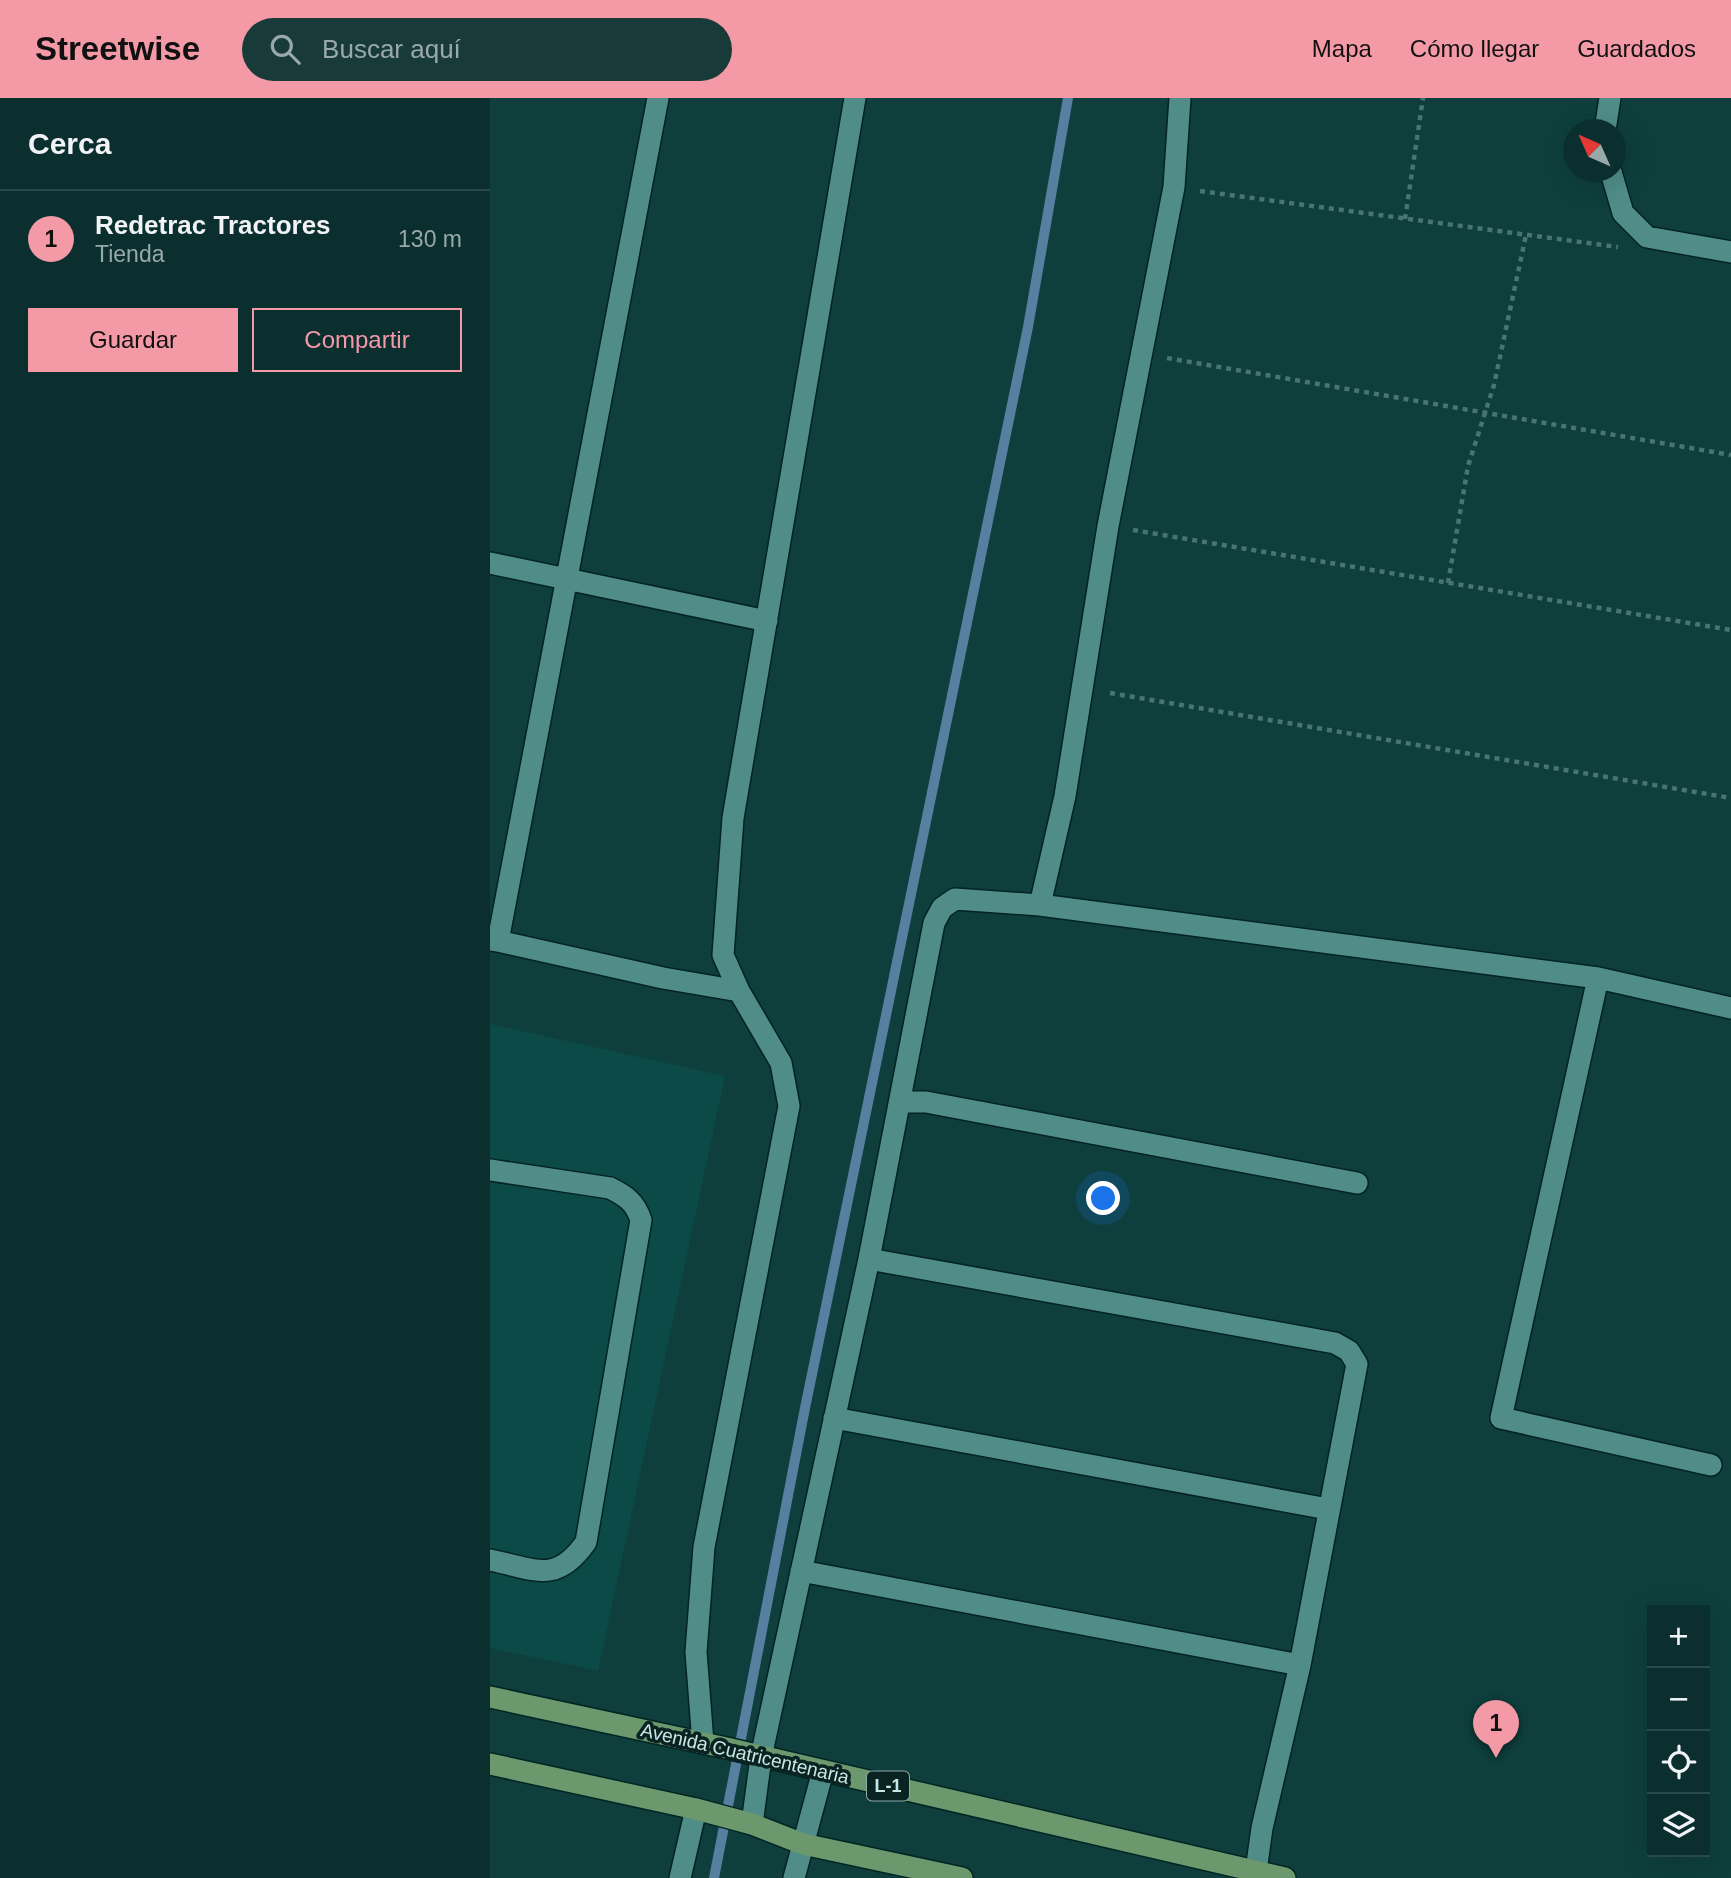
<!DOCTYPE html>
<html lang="es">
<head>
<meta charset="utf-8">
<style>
  :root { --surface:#0a2f2e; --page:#183b3a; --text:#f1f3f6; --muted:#99a9aa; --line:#2a4a4a; --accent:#f49aa7 }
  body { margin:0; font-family:Arial,sans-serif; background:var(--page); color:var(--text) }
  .controls { position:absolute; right:21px; bottom:21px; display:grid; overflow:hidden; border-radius:0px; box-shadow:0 7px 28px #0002 }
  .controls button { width:63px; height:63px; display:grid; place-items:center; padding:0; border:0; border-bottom:2px solid var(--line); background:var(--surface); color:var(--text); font:35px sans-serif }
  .compass { position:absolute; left:1073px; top:21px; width:63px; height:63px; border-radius:50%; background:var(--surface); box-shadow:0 7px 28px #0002; rotate:315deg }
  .you { position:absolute; left:614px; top:1101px; width:24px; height:24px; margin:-18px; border:5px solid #fff; border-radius:50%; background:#1a73e8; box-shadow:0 0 0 10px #1a73e833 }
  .badge { display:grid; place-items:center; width:46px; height:46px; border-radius:50%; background:var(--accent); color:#111; font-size:23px; font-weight:700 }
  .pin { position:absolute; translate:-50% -58px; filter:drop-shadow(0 2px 4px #0008) }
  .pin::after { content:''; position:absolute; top:37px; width:24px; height:21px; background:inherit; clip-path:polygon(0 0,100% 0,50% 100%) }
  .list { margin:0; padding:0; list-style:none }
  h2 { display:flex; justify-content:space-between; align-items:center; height:91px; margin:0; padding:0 28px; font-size:30px }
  h2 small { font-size:23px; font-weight:400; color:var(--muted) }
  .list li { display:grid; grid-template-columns:46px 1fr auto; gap:21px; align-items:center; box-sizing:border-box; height:98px; padding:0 28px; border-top:2px solid var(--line) }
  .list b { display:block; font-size:26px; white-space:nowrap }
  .list p { margin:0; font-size:23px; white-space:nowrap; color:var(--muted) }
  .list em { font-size:23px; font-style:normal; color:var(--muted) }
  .actions { display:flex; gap:14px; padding:21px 28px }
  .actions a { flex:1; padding:16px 0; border:2px solid var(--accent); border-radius:0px; text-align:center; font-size:24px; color:var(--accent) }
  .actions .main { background:var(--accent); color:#111 }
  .icon { flex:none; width:38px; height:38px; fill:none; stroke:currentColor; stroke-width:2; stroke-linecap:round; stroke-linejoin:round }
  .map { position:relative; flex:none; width:1241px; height:1780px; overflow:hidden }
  header { display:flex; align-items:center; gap:42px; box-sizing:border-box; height:98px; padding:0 35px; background:var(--accent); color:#111 }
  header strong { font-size:33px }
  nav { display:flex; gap:38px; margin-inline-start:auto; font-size:24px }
  .search { width:490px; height:63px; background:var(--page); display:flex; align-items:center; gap:18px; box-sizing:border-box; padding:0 24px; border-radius:38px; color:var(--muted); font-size:26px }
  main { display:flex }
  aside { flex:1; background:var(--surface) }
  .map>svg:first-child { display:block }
  .built { fill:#0b4a47 }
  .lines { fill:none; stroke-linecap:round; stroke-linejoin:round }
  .stream { stroke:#5780a0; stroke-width:10 }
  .minor-casing { stroke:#032423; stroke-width:24 }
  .major-casing { stroke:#032423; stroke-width:24 }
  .path { stroke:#487471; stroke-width:4.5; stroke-dasharray:5 5; stroke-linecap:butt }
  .minor { stroke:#508d89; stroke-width:21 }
  .major { stroke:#6b986d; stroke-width:21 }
  .labels { text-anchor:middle; stroke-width:7; stroke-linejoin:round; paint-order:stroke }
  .shield { fill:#092322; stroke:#8faca9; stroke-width:2 }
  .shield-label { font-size:18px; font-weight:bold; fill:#c8e6e3 }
  .street-label { font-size:19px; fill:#c8e6e3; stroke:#092322 }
</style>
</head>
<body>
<header>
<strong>Streetwise</strong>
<div class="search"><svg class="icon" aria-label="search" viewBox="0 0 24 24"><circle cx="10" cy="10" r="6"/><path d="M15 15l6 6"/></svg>Buscar aquí</div>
<nav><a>Mapa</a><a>Cómo llegar</a><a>Guardados</a></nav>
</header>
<main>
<aside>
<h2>Cerca<small></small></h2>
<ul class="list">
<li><span class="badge">1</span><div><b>Redetrac Tractores</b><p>Tienda</p></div><em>130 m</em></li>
</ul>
<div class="actions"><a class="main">Guardar</a><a>Compartir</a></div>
</aside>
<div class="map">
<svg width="1241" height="1780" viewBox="0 0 1241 1780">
  <rect width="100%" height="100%" fill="#0e3f3d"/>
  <!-- built -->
  <path class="built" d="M0,926L235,978L108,1573L0,1550Z"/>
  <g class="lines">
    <!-- stream -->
    <path class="stream" d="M224,1780L315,1310L538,229L578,0"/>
    <defs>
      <path id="minor" d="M1115,32L1120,0
        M1121,74L1133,115L1157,139L1241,154
        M0,465L277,523
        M550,807L1108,880L1241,910
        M0,842L8,843L168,0
        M8,843L173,880L249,893
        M1108,880L1011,1320L1221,1367
        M411,1004H436L867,1085
        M0,1072L120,1090C136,1098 145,1104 151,1122L96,1444C66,1487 45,1471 0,1462
        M379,1161L845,1245L859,1253L867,1266L810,1567L772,1730L766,1773
        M344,1320L838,1411
        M311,1473L810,1567
        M213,1645L206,1554L214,1449L299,1008L291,965L249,893L233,857L243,720L365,0
        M262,1726L271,1659L379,1161L444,825L452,810L465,801L550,807L575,698L618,428L684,89L690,0
        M190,1780L206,1711
        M304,1780L333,1673"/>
      <path id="major" d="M0,1599L241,1651L795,1780
        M0,1666L206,1711L262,1726L313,1746L472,1780"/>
    </defs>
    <!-- minor casing -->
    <use href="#minor" class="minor-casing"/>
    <!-- major casing -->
    <use href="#major" class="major-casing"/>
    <!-- path -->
    <path class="path" d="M710,93L1128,149
      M915,121L933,0
      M677,260L1241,357
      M643,432L1241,532
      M958,485L978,368L1004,287L1036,137
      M620,595L1241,700"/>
    <!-- minor -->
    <use href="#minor" class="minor"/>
    <!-- major -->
    <use href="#major" class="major"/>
  </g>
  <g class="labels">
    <!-- shield labels -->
    <rect class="shield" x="377" y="1673.5" width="42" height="29" rx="5"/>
    <g class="shield-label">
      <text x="398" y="1694">L-1</text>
    </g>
    <!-- street labels -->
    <g class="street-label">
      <text transform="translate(255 1655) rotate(13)" y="7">Avenida Cuatricentenaria</text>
    </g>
  </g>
</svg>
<div class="controls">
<button>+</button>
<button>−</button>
<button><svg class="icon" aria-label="locate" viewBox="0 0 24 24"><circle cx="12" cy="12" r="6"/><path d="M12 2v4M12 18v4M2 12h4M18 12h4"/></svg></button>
<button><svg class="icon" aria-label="layers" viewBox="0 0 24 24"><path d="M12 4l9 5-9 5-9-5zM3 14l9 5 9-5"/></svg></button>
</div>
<svg class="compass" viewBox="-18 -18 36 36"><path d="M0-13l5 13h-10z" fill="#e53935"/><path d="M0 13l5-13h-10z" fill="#99a9aa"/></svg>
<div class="you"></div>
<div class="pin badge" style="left:1006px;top:1660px">1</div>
</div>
</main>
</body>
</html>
